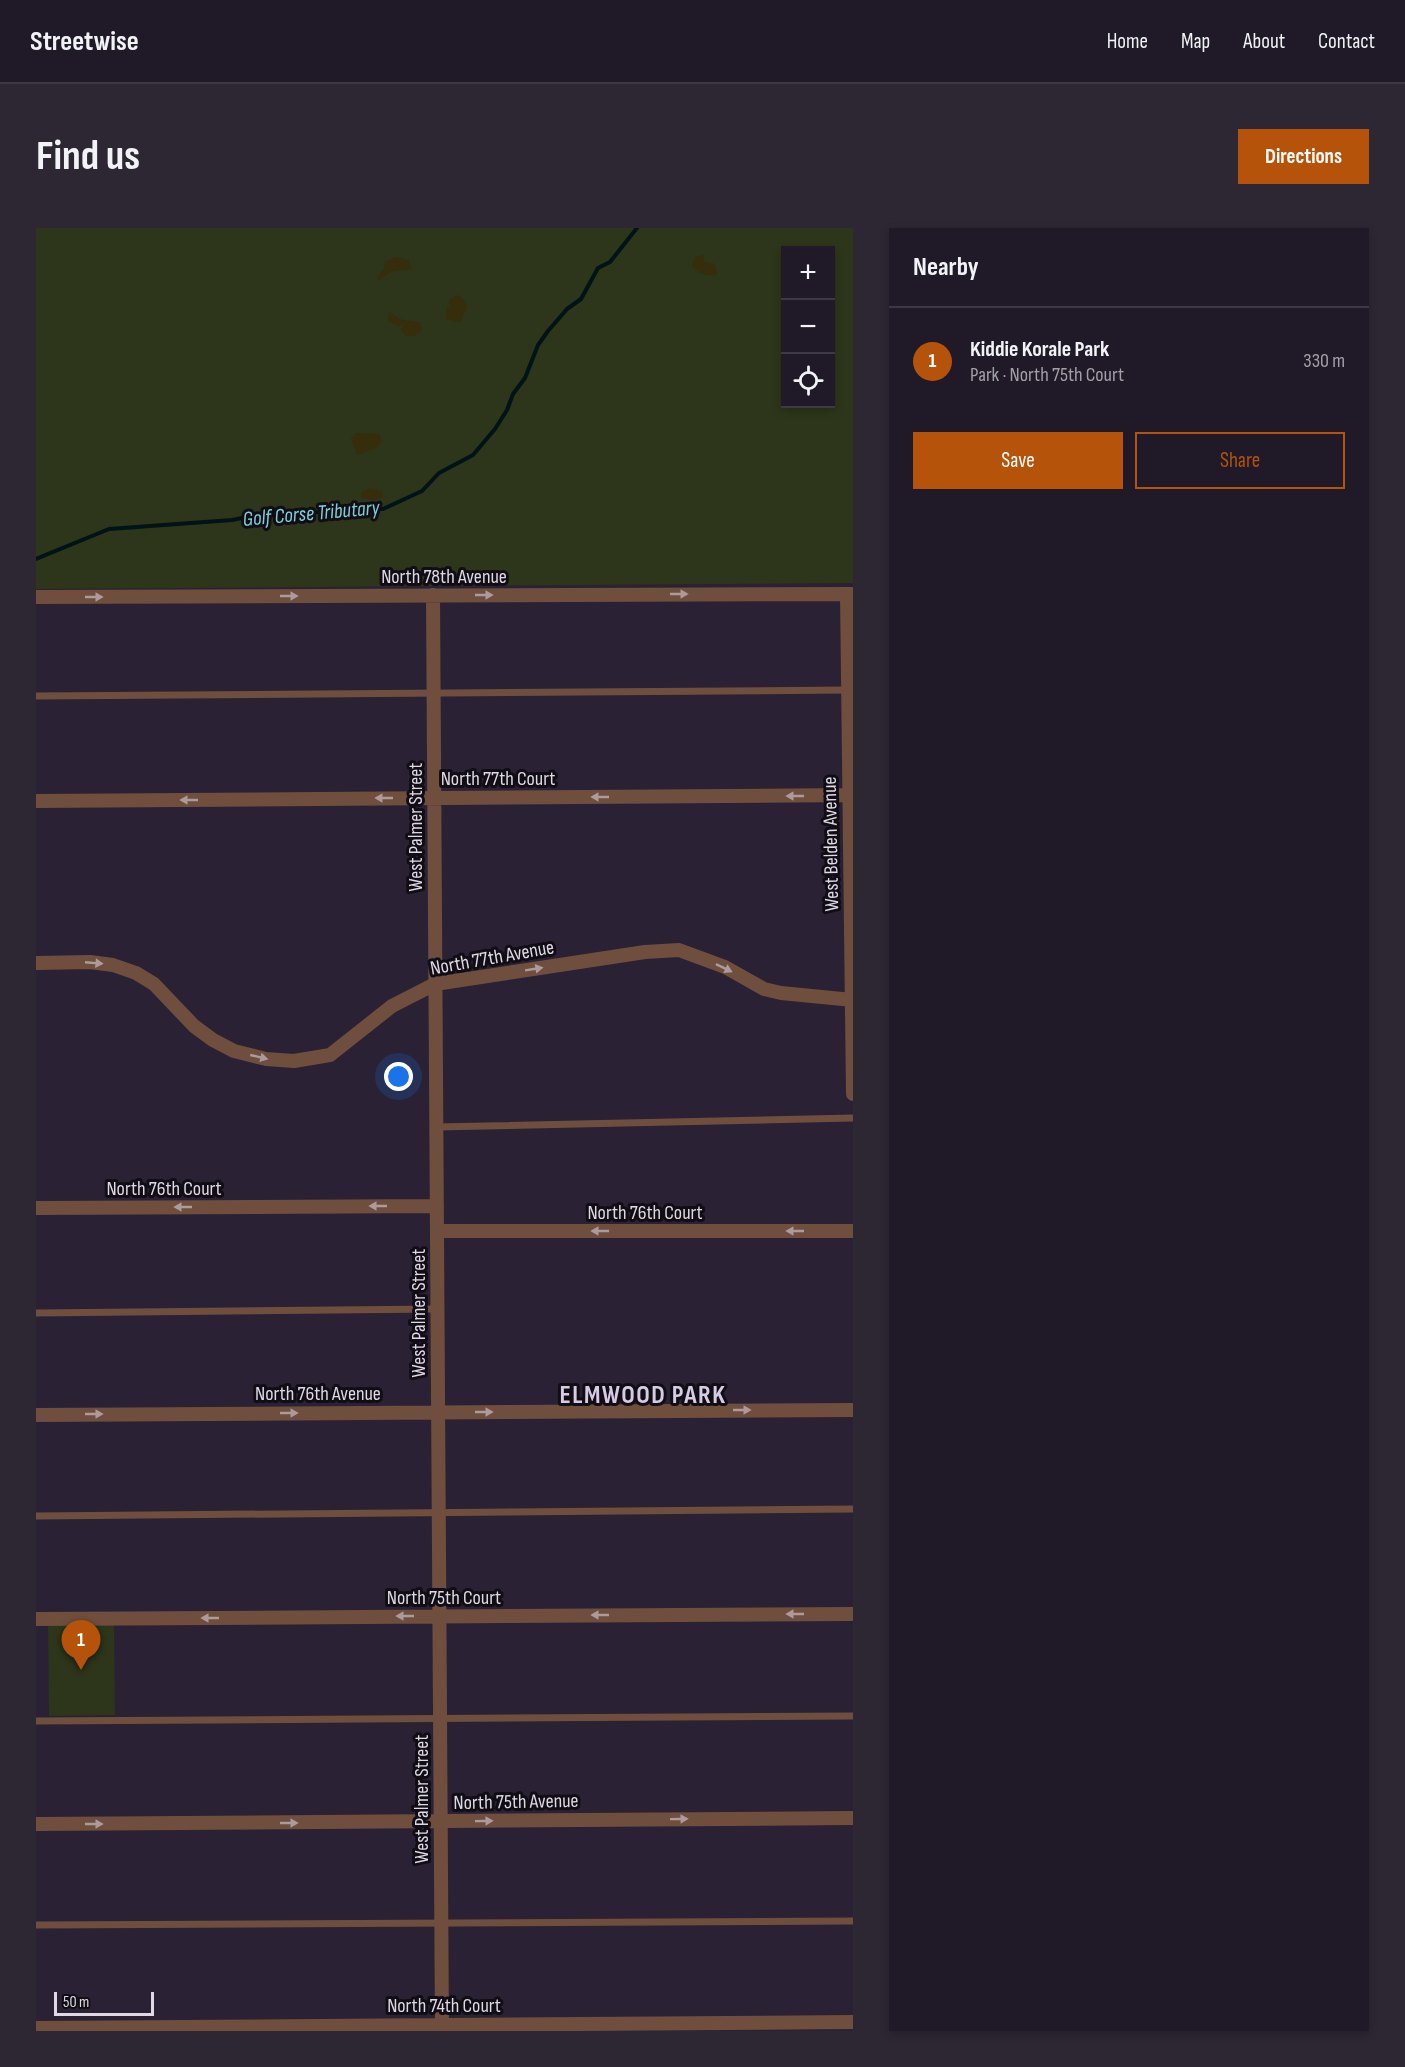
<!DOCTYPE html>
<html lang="en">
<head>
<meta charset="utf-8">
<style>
  :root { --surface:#201927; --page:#2d2633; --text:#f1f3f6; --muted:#a2a0a7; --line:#3d3844; --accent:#b45309 }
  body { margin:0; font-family:"Sofia Sans Condensed",sans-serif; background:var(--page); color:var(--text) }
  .controls { position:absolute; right:18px; top:18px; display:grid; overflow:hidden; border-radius:0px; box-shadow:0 3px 9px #0003 }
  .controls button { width:54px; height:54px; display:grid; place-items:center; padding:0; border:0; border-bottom:2px solid var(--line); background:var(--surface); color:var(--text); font:30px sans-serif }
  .scale { position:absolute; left:18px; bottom:15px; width:100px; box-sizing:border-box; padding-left:6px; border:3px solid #dfd9e6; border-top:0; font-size:16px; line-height:21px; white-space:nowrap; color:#dfd9e6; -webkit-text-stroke:4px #110d15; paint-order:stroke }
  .you { position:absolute; left:363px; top:849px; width:21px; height:21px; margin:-15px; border:4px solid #fff; border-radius:50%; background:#1a73e8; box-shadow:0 0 0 9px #1a73e833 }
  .badge { display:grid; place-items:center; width:39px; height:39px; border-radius:50%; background:var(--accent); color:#fff; font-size:20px; font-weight:700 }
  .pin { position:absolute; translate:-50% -50px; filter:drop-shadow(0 2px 3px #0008) }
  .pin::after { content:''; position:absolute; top:32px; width:21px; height:18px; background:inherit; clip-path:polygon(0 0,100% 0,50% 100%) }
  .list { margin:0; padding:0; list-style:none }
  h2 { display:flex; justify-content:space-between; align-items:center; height:78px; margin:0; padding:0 24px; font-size:26px }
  h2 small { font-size:20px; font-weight:400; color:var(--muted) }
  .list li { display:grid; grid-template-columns:39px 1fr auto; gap:18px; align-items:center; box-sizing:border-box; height:108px; padding:0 24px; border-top:2px solid var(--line) }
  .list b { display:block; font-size:22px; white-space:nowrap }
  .list p { margin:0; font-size:20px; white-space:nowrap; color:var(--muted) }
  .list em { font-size:20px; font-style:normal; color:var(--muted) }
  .actions { display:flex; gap:12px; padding:18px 24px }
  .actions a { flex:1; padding:14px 0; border:2px solid var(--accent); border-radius:0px; text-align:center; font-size:21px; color:var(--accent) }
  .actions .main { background:var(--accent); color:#fff }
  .icon { flex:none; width:33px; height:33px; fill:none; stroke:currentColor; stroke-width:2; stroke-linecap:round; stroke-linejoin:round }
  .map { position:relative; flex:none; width:817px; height:1803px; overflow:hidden; border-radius:0px }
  header { display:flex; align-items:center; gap:36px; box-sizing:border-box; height:84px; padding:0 30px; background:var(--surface); border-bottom:2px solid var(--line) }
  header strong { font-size:28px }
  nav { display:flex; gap:33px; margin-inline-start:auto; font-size:21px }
  .intro { display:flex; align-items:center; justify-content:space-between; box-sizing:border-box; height:144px; padding:0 36px }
  h1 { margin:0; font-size:42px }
  .button { padding:15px 27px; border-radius:0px; background:var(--accent); color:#fff; font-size:21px; font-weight:700 }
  main { display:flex; gap:36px; padding:0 36px }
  aside { flex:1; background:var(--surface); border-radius:0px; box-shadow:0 3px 9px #0003 }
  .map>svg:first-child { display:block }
  .green { fill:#2d351a; fill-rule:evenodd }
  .sand { fill:#352d0c }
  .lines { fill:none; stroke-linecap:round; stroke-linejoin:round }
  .stream { stroke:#001316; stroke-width:4 }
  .service { stroke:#6f4e3e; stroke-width:7 }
  .minor { stroke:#6f4e3e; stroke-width:14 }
  .oneway { fill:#ad9a9a }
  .labels { text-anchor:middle; stroke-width:6; stroke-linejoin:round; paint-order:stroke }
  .street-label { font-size:20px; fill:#dfd9e6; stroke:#110d15 }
  .water-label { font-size:21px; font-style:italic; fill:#7bd1db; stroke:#110d15 }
  .district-label { font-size:26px; font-weight:bold; letter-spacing:1.5px; fill:#d6cbe4; stroke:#110d15 }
</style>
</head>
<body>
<header>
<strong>Streetwise</strong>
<nav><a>Home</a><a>Map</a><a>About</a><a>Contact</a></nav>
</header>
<div class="intro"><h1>Find us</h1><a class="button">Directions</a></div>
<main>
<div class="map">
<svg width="817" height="1803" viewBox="0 0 817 1803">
  <rect width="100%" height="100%" fill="#2a2134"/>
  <!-- green -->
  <path class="green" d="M0,0H817V355L0,361ZM750,22H794V176H750Z
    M78,1395L79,1487L13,1488L12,1396Z"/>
  <!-- sand -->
  <path class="sand" d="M668,27V34L679,36L681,46C673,50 662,45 656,38L659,29Z
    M360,29L372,32L375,41L357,43L342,52L341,49L348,41L349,34Z
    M422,67L428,72L431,79L424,94L410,91V81L415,78L413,74L415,70Z
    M353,84L366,92L384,94L386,102L378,108H371L365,102L368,97L362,98L352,92Z
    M320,205L343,206L346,214L340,220L321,227L315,211Z
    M334,260L345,263L347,269L339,272L325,270V265Z"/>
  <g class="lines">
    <!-- stream -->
    <path class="stream" d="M0,331L73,301L196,292L231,285L291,284L317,280L347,281L386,263L403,245L437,227L459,201L471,182L477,166L489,150L502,117L512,103L531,81L545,71L562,40L574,34L601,0"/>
    <!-- service -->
    <path class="service" d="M0,468L813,462
      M400,899L817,890
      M0,1085L402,1081
      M0,1288L817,1281
      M0,1493L817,1488
      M0,1697L817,1693"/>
    <!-- minor -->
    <path class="minor" d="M811,366L817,866
      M397,367L406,1803
      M0,369L817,366
      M0,573L817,567
      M0,735L54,734L77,737L100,745L118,756L158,798L177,812L198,823L230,831L258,833L294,827L356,778L399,756L609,724L643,722L689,739L728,761L745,765L817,772
      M0,980L401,978
      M401,1003H817
      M0,1187L817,1182
      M0,1391L817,1386
      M0,1596L817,1590
      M0,1800L817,1794"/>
  </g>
  <!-- one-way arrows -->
  <defs><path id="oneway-solid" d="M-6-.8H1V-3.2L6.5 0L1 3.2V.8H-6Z" transform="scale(1.5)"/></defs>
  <g class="oneway">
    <use href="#oneway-solid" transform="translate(643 366)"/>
    <use href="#oneway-solid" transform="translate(448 367)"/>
    <use href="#oneway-solid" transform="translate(253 368)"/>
    <use href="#oneway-solid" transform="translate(58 369)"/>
    <use href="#oneway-solid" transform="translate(759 568) rotate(180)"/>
    <use href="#oneway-solid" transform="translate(564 569) rotate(180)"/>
    <use href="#oneway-solid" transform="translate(348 570) rotate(180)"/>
    <use href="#oneway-solid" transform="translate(153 572) rotate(180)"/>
    <use href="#oneway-solid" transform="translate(58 735) rotate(5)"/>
    <use href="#oneway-solid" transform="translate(688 740) rotate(26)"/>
    <use href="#oneway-solid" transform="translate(498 741) rotate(-9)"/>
    <use href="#oneway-solid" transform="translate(223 829) rotate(13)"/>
    <use href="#oneway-solid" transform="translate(342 978) rotate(180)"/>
    <use href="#oneway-solid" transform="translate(147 979) rotate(180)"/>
    <use href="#oneway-solid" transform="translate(564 1003) rotate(-180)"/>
    <use href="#oneway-solid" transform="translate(759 1003) rotate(-180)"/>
    <use href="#oneway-solid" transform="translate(706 1182)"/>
    <use href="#oneway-solid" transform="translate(448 1184)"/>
    <use href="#oneway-solid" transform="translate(253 1185)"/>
    <use href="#oneway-solid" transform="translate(58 1186)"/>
    <use href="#oneway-solid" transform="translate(759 1386) rotate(180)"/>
    <use href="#oneway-solid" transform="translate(564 1387) rotate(180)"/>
    <use href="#oneway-solid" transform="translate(369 1388) rotate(180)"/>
    <use href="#oneway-solid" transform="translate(174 1390) rotate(180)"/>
    <use href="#oneway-solid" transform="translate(643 1591) rotate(-1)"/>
    <use href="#oneway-solid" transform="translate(448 1593) rotate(-1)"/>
    <use href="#oneway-solid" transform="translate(253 1595)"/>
    <use href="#oneway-solid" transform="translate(58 1596)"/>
  </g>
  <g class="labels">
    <!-- street labels -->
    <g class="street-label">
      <text x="408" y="355">North 78th Avenue</text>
      <text x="462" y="557">North 77th Court</text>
      <text transform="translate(379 599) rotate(-90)" y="7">West Palmer Street</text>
      <text transform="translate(794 616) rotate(-91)" y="7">West Belden Avenue</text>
      <text transform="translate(456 729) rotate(-10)" y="7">North 77th Avenue</text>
      <text x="128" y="967">North 76th Court</text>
      <text x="609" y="991">North 76th Court</text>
      <text transform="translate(382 1085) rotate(-90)" y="7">West Palmer Street</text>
      <text x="282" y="1172">North 76th Avenue</text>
      <text x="408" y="1376">North 75th Court</text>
      <text transform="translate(385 1571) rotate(-90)" y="7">West Palmer Street</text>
      <text transform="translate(480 1573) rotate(-1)" y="7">North 75th Avenue</text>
      <text x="408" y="1784">North 74th Court</text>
    </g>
    <!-- water labels -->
    <g class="water-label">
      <text transform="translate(275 285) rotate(-5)" y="7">Golf Corse Tributary</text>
    </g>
    <!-- district labels -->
    <g class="district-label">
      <text x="607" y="1175">ELMWOOD PARK</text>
    </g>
  </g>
</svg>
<div class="controls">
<button>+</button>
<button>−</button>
<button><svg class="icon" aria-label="locate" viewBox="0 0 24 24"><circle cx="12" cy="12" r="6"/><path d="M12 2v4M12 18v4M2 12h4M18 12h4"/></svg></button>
</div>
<div class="scale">50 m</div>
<div class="you"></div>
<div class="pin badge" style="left:45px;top:1442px">1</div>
</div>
<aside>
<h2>Nearby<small></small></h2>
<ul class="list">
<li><span class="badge">1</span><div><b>Kiddie Korale Park</b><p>Park · North 75th Court</p></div><em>330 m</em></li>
</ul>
<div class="actions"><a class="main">Save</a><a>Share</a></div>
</aside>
</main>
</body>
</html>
